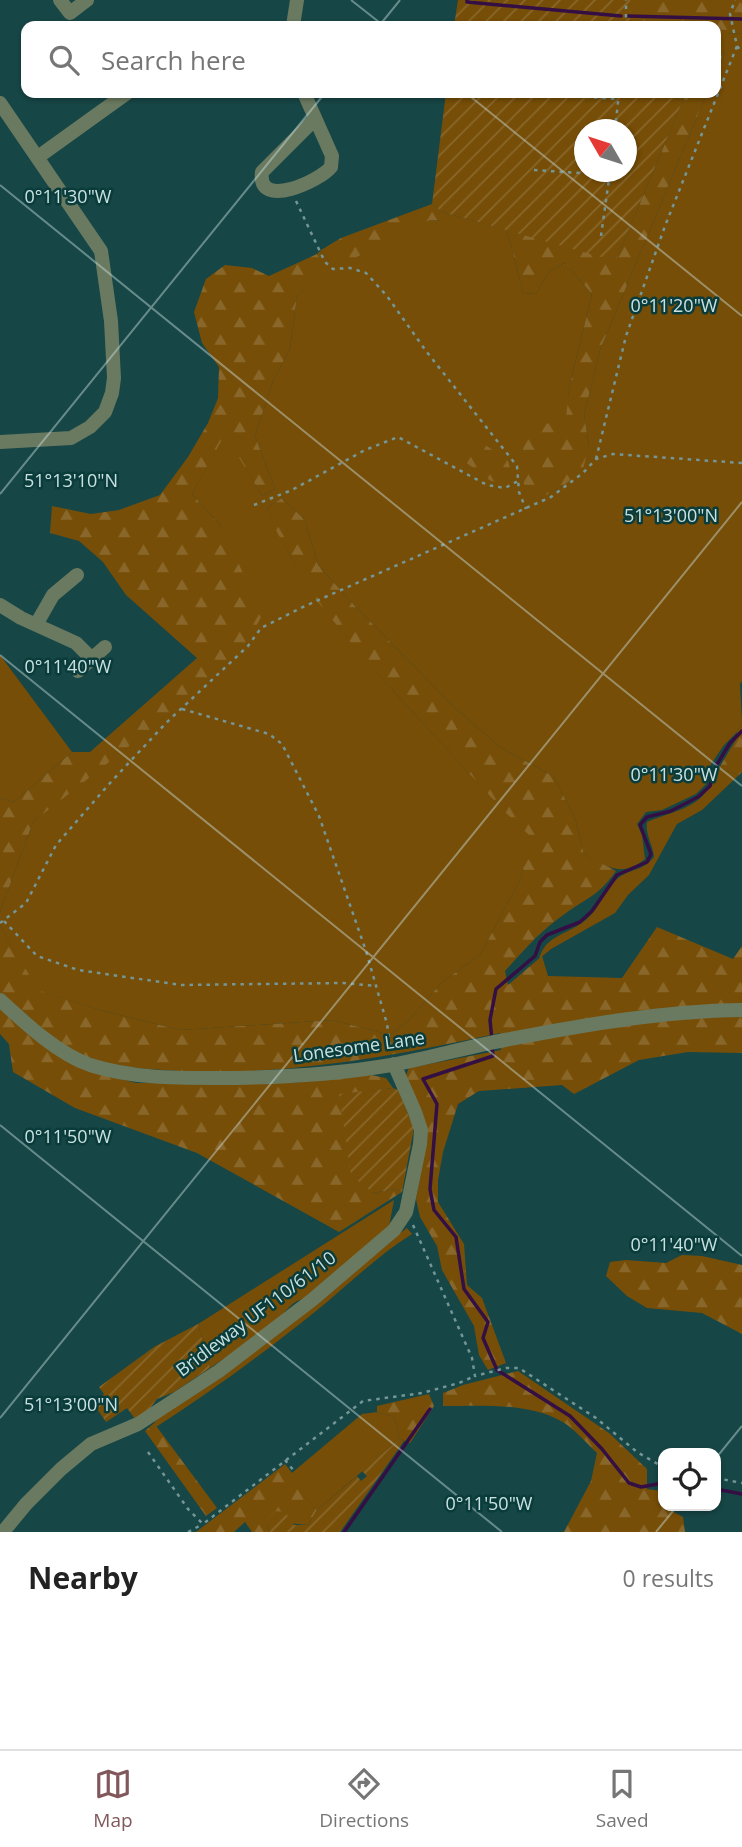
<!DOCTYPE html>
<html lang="en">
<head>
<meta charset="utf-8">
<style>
  :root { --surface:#fff; --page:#f6f6f6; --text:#222; --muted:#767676; --line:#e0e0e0; --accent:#80585c }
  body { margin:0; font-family:"Open Sans",sans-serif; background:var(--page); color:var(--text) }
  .controls { position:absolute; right:21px; bottom:21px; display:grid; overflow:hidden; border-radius:14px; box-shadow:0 2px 5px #0004 }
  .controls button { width:63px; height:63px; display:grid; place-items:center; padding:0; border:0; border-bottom:2px solid var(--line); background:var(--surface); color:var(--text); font:35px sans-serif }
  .compass { position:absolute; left:574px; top:119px; width:63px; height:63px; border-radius:50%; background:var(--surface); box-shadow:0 2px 5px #0004; rotate:309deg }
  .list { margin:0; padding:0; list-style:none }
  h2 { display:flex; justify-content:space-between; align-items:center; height:91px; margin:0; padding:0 28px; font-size:30px }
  h2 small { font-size:23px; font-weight:400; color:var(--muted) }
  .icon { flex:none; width:38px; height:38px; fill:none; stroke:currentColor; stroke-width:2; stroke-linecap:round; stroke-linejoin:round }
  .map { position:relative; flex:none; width:742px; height:1532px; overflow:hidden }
  .search { position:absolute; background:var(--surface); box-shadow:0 2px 5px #0004; left:21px; right:21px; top:21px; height:77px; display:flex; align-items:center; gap:18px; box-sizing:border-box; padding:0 24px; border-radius:14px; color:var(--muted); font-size:26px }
  .sheet { height:217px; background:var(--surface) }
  nav { display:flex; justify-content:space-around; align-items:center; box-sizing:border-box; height:98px; border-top:2px solid var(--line); background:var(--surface); font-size:19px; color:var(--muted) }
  nav a { display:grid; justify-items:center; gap:4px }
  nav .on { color:var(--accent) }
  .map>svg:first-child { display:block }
  .green { fill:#774e07 }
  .forest { fill:url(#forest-firs) }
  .garden { fill:url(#garden-furrows); fill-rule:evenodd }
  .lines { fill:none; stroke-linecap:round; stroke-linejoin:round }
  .stream { stroke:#340f44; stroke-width:3.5 }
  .path { stroke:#749696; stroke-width:2.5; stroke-dasharray:3.5 5; stroke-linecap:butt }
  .minor { stroke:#6a7a60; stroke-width:14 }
  .ticks { fill:none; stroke:#cae1e1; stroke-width:2; stroke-opacity:0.45 }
  .labels { text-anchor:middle; stroke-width:5; stroke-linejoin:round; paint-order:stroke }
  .street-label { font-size:18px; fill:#cae1e1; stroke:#093c3b }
  .ticks-label { font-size:18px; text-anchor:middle; fill:#cae1e1; stroke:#093c3b; stroke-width:5; stroke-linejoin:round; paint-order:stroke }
</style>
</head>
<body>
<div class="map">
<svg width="742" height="1532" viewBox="0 0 742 1532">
  <defs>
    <pattern id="forest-firs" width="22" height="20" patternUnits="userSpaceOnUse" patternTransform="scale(1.75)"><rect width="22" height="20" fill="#774e07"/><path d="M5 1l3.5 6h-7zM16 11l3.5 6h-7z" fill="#89672b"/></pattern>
    <pattern id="garden-furrows" width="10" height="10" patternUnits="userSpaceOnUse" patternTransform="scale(1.75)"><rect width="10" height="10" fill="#774e07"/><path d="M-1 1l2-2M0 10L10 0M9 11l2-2" fill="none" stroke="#89672b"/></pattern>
  </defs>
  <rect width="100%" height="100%" fill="#174646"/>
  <!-- green -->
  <path class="green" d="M725,33L742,34V681L740,684L742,722L737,732L724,745L711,764L706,784L696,794L662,810L646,812L637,824L642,835L645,859C621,878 608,867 584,854L575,818L553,776L500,747L454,707L355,606L318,565L305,520L282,498L267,508C304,595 360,655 423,723C458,761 492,799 530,835L521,878L480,955L442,982L408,1021L390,1035L332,1020L180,1030L100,1010L37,990L0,925V912L33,822L248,642L222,527L192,494L225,433L262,496L275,489L255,436L273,381L290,349L297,296L325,269L317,254L321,250L329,261L430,220L441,221L442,212L507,230L523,293L536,294L549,271L565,263L592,294L569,388L567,419L524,490L534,501L563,486L589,446L584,415L600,350L707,93H716V73L725,50Z
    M0,655L72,752L14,802L0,798Z
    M719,768L739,775L702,810L677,824L649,875L628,895L615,913L551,949L539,959C545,936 566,935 583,922C600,910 604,890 617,879C630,868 642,872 654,857C653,844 645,835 647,822C684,807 703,809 719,768Z
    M394,1200L389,1227L306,1299C292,1299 285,1313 276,1322C257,1340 231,1353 210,1368L198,1324Z
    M407,1228L412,1234C377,1256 348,1285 316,1311C265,1352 212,1391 156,1427L154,1423L162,1414Z
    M377,1412L394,1417L400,1439L317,1510L287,1477L362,1414Z"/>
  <!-- forest -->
  <path class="forest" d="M630,0H742V34L725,33V50L716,73V26L630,23Z
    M686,93H707L600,350L584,415L589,446L583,469L563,486L533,502L524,490L522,430L566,419L569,388L592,294L565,263L549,271L536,294L523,293L507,230L601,256L617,258Z
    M432,204L442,212V221L430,220L339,266L329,261L321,250L341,238Z
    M317,254L326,269L297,296L290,349L273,381L255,436L275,489L262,496L225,434L192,494L222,527L262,615L248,642L175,710L33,822L0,912V798L14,802L72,752H90L197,658L126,595L103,562L79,541L50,533L52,506L91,514L119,510L160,495L188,457L208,423L218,398L219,367L202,343L194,312L206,279L225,265L252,268L269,276Z
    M474,437L508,461L512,475L509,484L491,481L460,458V443Z
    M282,498L305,520L318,565L355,606L454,707L500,747L553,776L575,818L584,854L616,871C598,896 590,896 566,913C542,929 524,950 505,971L508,985L542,956L548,976L622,978L657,927L733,959L742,946V1053L688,1052L639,1060L574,1094L562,1085L479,1091L458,1104L443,1152L438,1180V1202L464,1244L467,1285L482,1298L506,1363L488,1370L479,1355L474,1326L442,1270L437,1246L420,1217L416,1199L423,1160L405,1078L409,1068L501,1050L500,1033C394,1056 288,1076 179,1071C150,1069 118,1068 90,1058C60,1047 24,1015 0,993V925L38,990L100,1010L180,1030L332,1020L390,1035L408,1021L442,982L480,955L521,878L529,835L502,809L364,659L314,597L277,532L267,508Z
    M742,722V772L739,775L719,768L737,738V732Z
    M0,1009L85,1069L136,1083H292L371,1075L386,1078L393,1088L339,1095L373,1193L396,1189L402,1192L339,1232L197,1153L75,1108L13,1072L9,1044L0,1034Z
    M682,1255L702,1256L742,1265V1334L702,1313L647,1308L627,1296L606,1276L610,1262L626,1260L666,1263Z
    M518,1371L609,1433L647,1469V1489L661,1491L659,1504L683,1517L685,1532H564L591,1481L597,1453C586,1443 574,1428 561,1421C527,1402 480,1406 443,1406V1393L463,1385Z
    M429,1394L434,1406L410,1443L400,1439L394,1417L377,1412V1406Z
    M154,1423L217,1508L206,1516L145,1431Z
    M285,1464L292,1473L288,1477L317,1510L308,1525L266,1521L270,1532H252L245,1522L234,1532H196Z"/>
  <!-- garden -->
  <path class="garden" d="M458,0H630V23L700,26H454Z
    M446,93H686L617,258L601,257L442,212L432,204ZM584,130H626V172H584Z
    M393,1088L398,1090L414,1128L402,1192L396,1189L373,1193L351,1175L339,1094Z
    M198,1324L210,1368L174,1392L157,1399L148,1411L135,1419L127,1408L106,1422L93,1403L104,1394L99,1387L154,1347Z
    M400,1439L404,1441L340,1532H270L266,1521L275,1511L285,1512L294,1525H308L317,1510L357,1476L361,1481L367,1476L362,1471Z"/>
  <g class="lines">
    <!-- stream -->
    <path class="stream" d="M467,0V2L621,16
      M627,16L742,19
      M492,1040L490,1020L496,989L535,956L540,942L547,935L580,922L592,911L617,875L647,862L651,854L640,825L647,817L671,811L698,797L710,786L716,766L730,743L742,731
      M492,1047L493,1056L423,1079L437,1104L430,1189L434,1210L456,1237L464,1289L488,1322L483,1338L497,1370L570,1416L602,1449L629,1483L641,1487L663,1483
      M716,1489L742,1494
      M344,1532L430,1409"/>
    <!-- path -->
    <path class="path" d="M626,26V0
      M737,46L742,52
      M543,94L618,99
      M615,130L619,93
      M534,170L609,175
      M296,201L325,262L333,269L350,268L366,273L387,296L426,351L517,466L519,492L526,509
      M601,236L610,172
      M596,459L626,336L665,226L737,46L730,14L735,0
      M254,505L292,490L365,450L398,437L487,485L505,488L518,481
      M182,709L269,734L282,744L319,816L366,951L387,1024L391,1051
      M4,921L37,956L78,970L181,985L343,983L376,986
      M0,923L26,903L56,845L110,783L166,723L248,646L261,628L305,606L551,497L583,473L596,459L613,454L742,463
      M413,1225L472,1358L475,1376L506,1368H519L596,1418L637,1452L663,1467
      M148,1452L188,1509L203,1524L363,1401L422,1393L459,1383L475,1376
      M285,1460L294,1471
      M716,1478L742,1483
      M188,1532L203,1524"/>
    <!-- minor -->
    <path class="minor" d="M60,0L70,13L87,0
      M293,26L297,0
      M304,93L332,156L331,167C321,180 257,211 262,172L315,119
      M0,103L101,251L111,321L114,378L112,393L105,412L90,427L71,438L0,442
      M38,157L127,93
      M0,605L21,618L76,643L92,659
      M37,623L53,595L77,575
      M78,671L105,647
      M0,1000C25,1023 58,1054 90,1065C131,1078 174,1078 216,1078C275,1078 333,1075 391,1065C429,1058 467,1047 505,1040C583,1025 663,1011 742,1010
      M3,1532L26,1504L61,1469L91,1444L138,1424L219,1371L312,1300L394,1230L406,1212L420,1144L421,1130L415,1112L394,1064"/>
  </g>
  <!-- ticks -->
  <path class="ticks" d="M351,0L384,26M379,26L400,0M466,93L742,316M0,185L742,786M0,494L325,93M0,655L742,1256M0,1125L502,1532M0,1418L742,502M716,1458L742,1426M656,1532L677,1506"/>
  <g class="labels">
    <!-- street labels -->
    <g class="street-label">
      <text transform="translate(359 1047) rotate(-8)" y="6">Lonesome Lane</text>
      <text transform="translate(256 1314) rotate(-37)" y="6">Bridleway UF110/61/10</text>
    </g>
  </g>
  <g class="ticks-label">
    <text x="68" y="203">0°11'30"W</text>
    <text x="674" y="312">0°11'20"W</text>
    <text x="71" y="487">51°13'10"N</text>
    <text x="671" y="522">51°13'00"N</text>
    <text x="68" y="673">0°11'40"W</text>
    <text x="674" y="781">0°11'30"W</text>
    <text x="68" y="1143">0°11'50"W</text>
    <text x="674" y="1251">0°11'40"W</text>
    <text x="71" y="1411">51°13'00"N</text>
    <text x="489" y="1510">0°11'50"W</text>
  </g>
</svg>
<div class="controls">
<button><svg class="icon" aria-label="locate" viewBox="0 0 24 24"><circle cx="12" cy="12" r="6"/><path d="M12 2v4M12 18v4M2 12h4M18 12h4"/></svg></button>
</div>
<svg class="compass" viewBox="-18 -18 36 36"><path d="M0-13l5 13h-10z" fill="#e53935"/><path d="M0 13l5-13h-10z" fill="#767676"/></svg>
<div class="search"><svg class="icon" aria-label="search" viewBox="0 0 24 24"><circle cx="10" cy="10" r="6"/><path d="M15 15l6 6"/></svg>Search here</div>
</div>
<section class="sheet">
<h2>Nearby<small>0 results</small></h2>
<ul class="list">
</ul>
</section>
<nav>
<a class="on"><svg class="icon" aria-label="map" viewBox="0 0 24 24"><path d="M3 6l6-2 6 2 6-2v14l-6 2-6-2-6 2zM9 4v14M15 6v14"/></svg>Map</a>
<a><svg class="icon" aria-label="directions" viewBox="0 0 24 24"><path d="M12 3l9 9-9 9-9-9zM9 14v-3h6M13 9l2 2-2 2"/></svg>Directions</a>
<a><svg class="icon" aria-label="saved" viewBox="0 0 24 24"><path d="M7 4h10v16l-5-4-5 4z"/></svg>Saved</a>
</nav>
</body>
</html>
